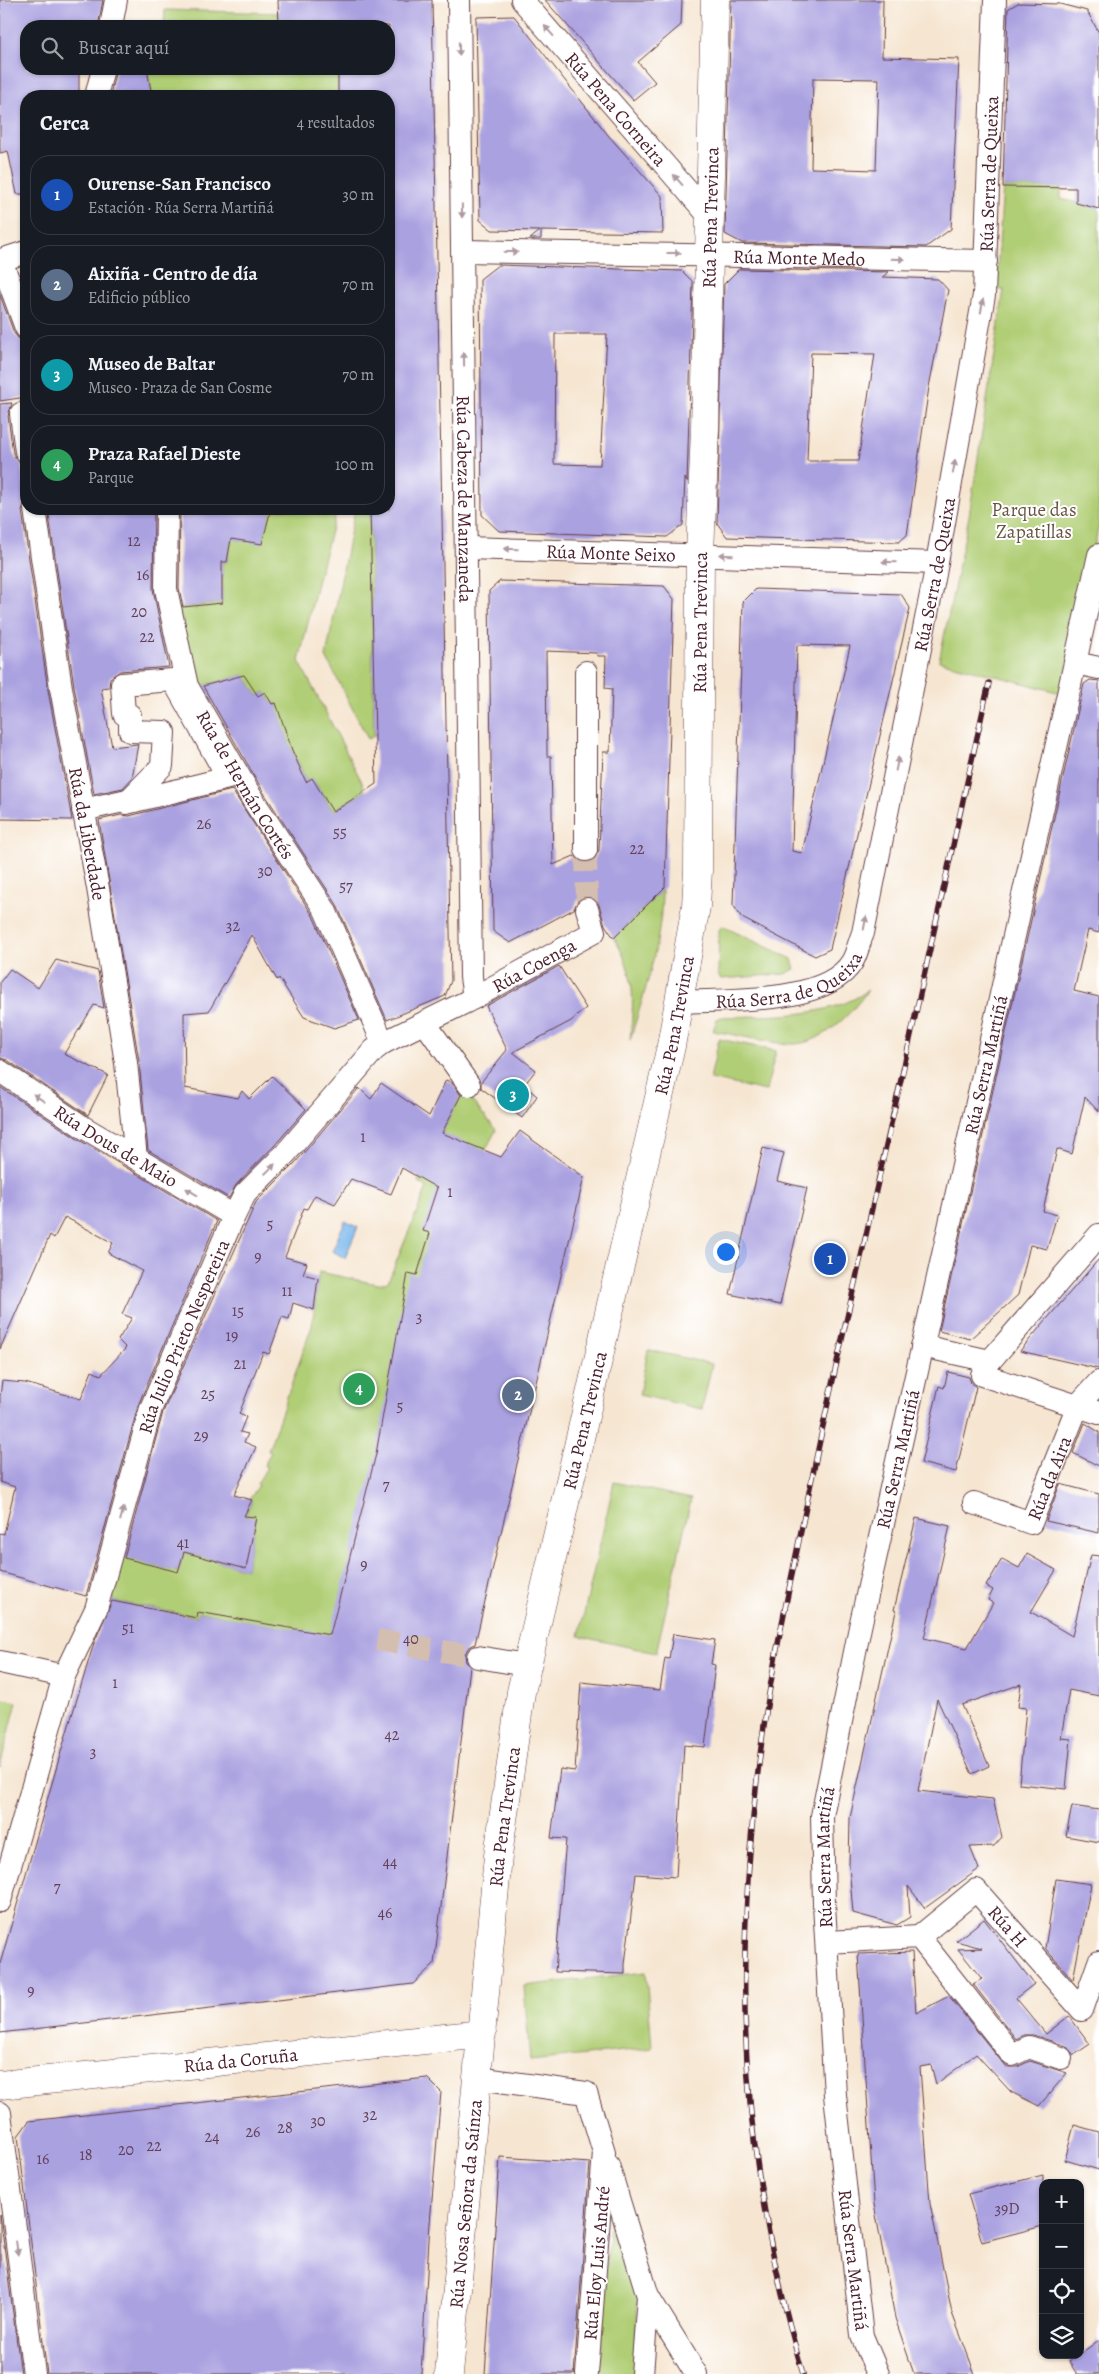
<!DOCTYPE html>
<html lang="es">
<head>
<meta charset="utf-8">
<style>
  :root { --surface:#171b24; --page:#20242c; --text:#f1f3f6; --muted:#9ea1a6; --line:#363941; --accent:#d1495b }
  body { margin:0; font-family:Alegreya,serif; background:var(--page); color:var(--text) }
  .controls { position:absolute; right:15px; bottom:15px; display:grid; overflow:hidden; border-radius:10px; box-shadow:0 1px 4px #0004 }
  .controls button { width:45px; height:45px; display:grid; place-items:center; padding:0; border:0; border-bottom:1px solid var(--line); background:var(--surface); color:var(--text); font:25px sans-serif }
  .you { position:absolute; left:725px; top:1251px; width:18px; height:18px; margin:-12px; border:4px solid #fff; border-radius:50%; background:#1a73e8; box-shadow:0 0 0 8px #1a73e833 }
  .badge { display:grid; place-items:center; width:32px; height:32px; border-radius:50%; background:var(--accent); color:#fff; font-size:16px; font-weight:700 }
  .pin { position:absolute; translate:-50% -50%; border:2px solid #fff; box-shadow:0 1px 5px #0006 }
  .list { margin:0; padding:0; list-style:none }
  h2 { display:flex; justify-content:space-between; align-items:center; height:65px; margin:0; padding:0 20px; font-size:21px }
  h2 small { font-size:16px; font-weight:400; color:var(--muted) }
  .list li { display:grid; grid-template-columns:32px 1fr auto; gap:15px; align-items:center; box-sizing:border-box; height:80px; margin:0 10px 10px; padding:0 10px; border:1px solid var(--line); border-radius:20px }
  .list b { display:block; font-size:19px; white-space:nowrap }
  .list p { margin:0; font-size:16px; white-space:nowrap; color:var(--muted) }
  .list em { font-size:16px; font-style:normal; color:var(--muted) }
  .icon { flex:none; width:28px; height:28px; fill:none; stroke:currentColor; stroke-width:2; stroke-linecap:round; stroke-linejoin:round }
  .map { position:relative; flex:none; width:1099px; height:2374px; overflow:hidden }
  .search { position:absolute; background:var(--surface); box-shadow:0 1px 4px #0004; left:20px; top:20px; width:375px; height:55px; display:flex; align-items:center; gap:12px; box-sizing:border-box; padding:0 18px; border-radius:20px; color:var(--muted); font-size:19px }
  .panel { position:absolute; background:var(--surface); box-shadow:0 1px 4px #0004; left:20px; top:90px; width:375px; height:425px; border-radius:20px }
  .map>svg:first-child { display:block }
  .green { fill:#b0ce75; stroke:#7d7650 }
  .water { fill:#79b7ec; stroke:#626b8c }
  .building { fill:#aaa1e0; fill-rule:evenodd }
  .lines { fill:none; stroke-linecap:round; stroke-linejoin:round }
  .street-tunnel { stroke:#d4beb0; stroke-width:22; stroke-dasharray:22 11; stroke-linecap:butt }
  .street-casing { stroke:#643d44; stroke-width:24 }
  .secondary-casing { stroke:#643d44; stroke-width:29 }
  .street { stroke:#fff; stroke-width:22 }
  .secondary { stroke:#fff; stroke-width:28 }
  .rail-casing { stroke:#4a1f2b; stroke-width:5.5 }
  .rail { stroke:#fff; stroke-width:4; stroke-dasharray:11; stroke-linecap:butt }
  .oneway { fill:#ae9aa0 }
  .labels { text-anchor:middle; stroke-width:4; stroke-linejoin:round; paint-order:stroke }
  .number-label { font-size:16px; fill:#624058 }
  .street-label { font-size:19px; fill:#4a1f2b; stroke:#fff }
  .park-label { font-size:19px; fill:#695441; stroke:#fff }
</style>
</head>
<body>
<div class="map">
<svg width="1099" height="2374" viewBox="0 0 1099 2374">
  <rect width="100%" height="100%" fill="#fff"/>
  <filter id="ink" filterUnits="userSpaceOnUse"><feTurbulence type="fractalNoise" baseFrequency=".02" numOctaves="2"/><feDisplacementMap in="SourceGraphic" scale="10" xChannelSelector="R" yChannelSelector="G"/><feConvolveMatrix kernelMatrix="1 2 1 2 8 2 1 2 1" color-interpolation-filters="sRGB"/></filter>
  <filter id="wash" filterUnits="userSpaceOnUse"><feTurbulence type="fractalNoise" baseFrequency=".0096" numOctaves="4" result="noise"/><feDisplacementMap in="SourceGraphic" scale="20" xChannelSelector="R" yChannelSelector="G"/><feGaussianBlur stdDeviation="1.12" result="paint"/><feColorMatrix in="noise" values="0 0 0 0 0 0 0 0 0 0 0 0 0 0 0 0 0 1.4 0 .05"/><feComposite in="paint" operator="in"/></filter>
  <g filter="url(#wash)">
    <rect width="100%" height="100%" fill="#f6e6d1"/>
    <!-- green -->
    <path class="green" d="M165,10L279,13V26H164Z
      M147,69H338V96H152Z
      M1003,187H1061V199L1099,208V525L1061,693L939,661L969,516L1004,290L996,289Z
      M271,509H337L318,579L299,661L363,784L364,792L333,811L312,778L307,782L285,735L276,703L272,704L265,692L258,696L244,675L203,686L185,650L177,608L222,603V562H227L231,539L262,543Z
      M355,509H370L374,736L368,739L326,657Z
      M662,890C662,942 645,991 630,1040C634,999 636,974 614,938Z
      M722,926L792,959L795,969L785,974L721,979L718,975L719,930Z
      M868,990C851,1014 822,1046 789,1044C764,1042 738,1035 713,1031L717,1019L722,1017C768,1015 831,1019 868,990Z
      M719,1039L776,1051L766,1091L710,1079Z
      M463,1090L496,1130L485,1151L370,1645L199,1612L197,1617L112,1601L122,1557L178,1572L184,1552L246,1569L256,1518L246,1517V1513L252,1501L249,1500L259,1485L257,1484L267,1467L264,1466L271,1452L268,1451L312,1326L319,1272L377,1284L388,1282L427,1187L418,1182Z
      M648,1350L712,1364L702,1409L639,1395Z
      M614,1482L691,1499L656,1653L579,1636Z
      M0,1698L17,1702L0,1767Z
      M646,1972L652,2048L530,2061L524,1986Z
      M611,2204L638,2295L634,2374H599Z"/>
    <!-- water -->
    <path class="water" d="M345,1221L358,1227L345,1258L332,1251Z"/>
    <g id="blocks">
      <!-- building -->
      <path class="building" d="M0,0H103L98,26H26V69H79V96H26V194H17L8,151L0,153Z
        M278,0H432L451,981L445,996L387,1020L336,903L264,793L203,686L244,675L258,696L265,692L272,704L276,703L292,750L306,782L312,778L333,812L376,784L370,509H389V96H338V69H389V26H279Z
        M545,0H682L681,25L638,62L655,82L633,100Z
        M731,0H883L882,57L959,59L951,229L926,247L742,243L725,234ZM813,78L879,79L876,170L811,168Z
        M1018,3L1060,4L1087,11L1099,33V209L1076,203V188L1003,187L1008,9Z
        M514,16L608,135L662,196L663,233L541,231V239H530L540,231L492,230L480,220L476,17Z
        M116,69H147L152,96H110Z
        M498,265L682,271L693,282L687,482L685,478L683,525L667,537L499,531L482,515L480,279ZM555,334H607L600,465L554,464Z
        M739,269L889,272L882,277L938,279L948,290L929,387L907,535L899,542L727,537L717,523L724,284ZM811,353L875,354L858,461H807Z
        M0,295L14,333L18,338L26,341V397L0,401Z
        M12,403L8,416L13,453L16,459L21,463L26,496L22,511L48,690L72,820L0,819V404Z
        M48,509H154L153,589L169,667L120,671L110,678L109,687L101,688L112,747L138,744L132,778L123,788L94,794L74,686Z
        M180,509H271L262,544L231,539L227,562H222V603L183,607L179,588Z
        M500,581L664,586L674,599L665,887L614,938L605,925L599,905L596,899L589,896L578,900L574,909L510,943L493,931L489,591ZM546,651L597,653L598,656H606L605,688L612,689L610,752H603L599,850L593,861L586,863L579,861L574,856L553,865L551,756H547Z
        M756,589L901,594L910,608L830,949L815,956L742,918L733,905L743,602ZM797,645L850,646L802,853L792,851Z
        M1090,680L1099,681V933L1088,930L1074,991L1099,997V1112L1085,1097L1072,1154L1057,1149L1043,1211L1057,1215L1047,1249L1030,1245L1018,1295L970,1339L939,1331L1084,684Z
        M232,790L313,916L359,1020L334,1028L304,1017L279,978L277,980L252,935L209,1011L184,1013L185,1088L238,1098L242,1091L249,1099L272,1076L306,1109L275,1145L236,1185L229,1198L148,1150L139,1061L99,820L121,815L129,816Z
        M56,960L98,971L104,1008L94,1005L64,1054L108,1075L88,1115L7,1060L0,1058V982L10,969L38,988Z
        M559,966L586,1008L571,1021L513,1052L536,1070L524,1085L537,1096L522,1118L481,1088V1082L507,1050L486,1006Z
        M446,1080L452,1083L461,1095L442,1133L501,1157L520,1131L584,1177L475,1644L468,1648L465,1654L466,1662L470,1667L434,1964L413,1984L0,2033V1964L63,1745L94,1643L112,1601L197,1618L198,1612L330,1635L376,1454L408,1273L417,1275L430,1233L423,1231L437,1188L402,1168L391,1194L351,1179L335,1204L315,1195L307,1209L304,1208L285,1257L307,1263L303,1274L318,1278L314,1310L293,1303L289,1319L282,1317L269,1354L263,1352L239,1414L246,1417L240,1432L248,1434L244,1442L256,1447L234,1495L252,1500L244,1516L256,1517L246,1569L184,1552L178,1572L124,1558L163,1412L256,1202L295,1163L359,1088L371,1099L381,1083L429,1116Z
        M0,1087L76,1138L217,1221L139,1403L86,1596L0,1572V1533L4,1534L15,1487L0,1482V1396L2,1381L25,1383L81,1399L92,1371L101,1375L126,1348L118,1340L132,1318L122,1314L142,1271L108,1253L113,1243L65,1217L54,1238L50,1235L0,1349Z
        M763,1148L784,1153L777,1181L807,1188L780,1305L730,1294Z
        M1099,1259V1369L1020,1351L1040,1327Z
        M948,1372L969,1377L971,1383L976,1387L956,1472L921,1463L939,1386L944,1388Z
        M1085,1423L1099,1432V1466L1073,1453Z
        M1060,1484L1099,1494V1533L1046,1521Z
        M916,1518L950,1526L924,1638L967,1648L993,1603L988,1600L993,1590L986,1586L1002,1559L1019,1568L1027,1554L1056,1570L1031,1612L1072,1636L1091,1555L1099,1556V1696L1069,1690L1061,1738L1071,1739L1066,1789L1019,1784L1026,1708L1018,1707L1021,1684L962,1705L989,1766L972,1774L937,1699L918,1791L993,1799L1002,1837L994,1846L970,1847L979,1869L925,1908L908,1886L910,1917L897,1925L853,1913L849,1865L850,1818L896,1611L894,1610Z
        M673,1634L715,1640L711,1664L715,1665L705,1747L684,1745L676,1877L636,1874L625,1964V1974L555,1972L566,1839L551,1838L560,1769L575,1771L581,1682L660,1690L665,1658L669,1659Z
        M1072,1806L1099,1810V1842L1066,1836Z
        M1056,1879L1091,1884L1073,1980L1045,1948Z
        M984,1919L1034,1984L1016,1998L1046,2034L1069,2016L1090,2044L1074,2055L1066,2046L1033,2035H1024L1016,2039L973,1984L982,1979L958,1949L982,1948L956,1941Z
        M912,1952L916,2013L949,1996L1006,2067H1017L1030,2061L1067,2073L1039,2106L1011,2092L976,2054L936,2084L931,2065L920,2067L930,2204L952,2313L975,2374H914L895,2318L874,2204L858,1954Z
        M427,2078L441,2092L430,2223L421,2374H47L18,2136L29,2121Z
        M1074,2125L1099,2132V2170L1065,2160Z
        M500,2157L590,2163L574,2374H485Z
        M1043,2175V2226L982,2242L968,2194Z
        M0,2215L21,2374H0Z
        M1099,2340V2374H1077L1069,2362Z"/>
    </g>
  </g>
  <g filter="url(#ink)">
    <use href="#blocks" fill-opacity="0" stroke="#643d44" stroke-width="1"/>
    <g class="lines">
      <!-- street-tunnel -->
      <path class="street-tunnel" d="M586,850L587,909
        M377,1640L478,1657"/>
      <defs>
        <g id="street">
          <path id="s1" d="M459,0L471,977L474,998"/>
          <path id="s2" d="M522,0L710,217"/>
          <path d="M111,26L116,0"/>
          <path d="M96,96L103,69"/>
          <path id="s3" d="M463,251C637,253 812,258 986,261"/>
          <path d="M26,252L1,260L26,328"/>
          <path d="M21,414L26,451"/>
          <path id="s4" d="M35,509L61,688L98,888L126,1063L136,1158"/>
          <path id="s5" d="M167,509L166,589L187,686L253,800L325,910L383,1043"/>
          <path id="s6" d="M466,548L937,563"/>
          <path d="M1075,663L1099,668"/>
          <path d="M586,672V850"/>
          <path d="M173,680L228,778L126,803L162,766L164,732L130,731V715L124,714L122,684Z"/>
          <path d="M83,810L132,799L138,793"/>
          <path id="s7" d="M680,1002C726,999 826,1005 852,962C857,954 859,942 863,933L935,574L984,295L995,0"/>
          <path d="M425,1023L469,1085"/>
          <path id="s8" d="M0,1071L83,1127L234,1216"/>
          <path d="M1099,1235L990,1361L982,1375L1099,1413"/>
          <path d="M922,1346L990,1361"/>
          <path id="s9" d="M974,1503L1031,1523L1078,1405L1099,1382"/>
          <path d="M478,1657L526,1665"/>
          <path d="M0,1662L64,1676"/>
          <path id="s10" d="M0,1901L64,1676L96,1609L151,1408L234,1216L245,1194L285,1154L374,1050L383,1043L466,1002L594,932L587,909"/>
          <path id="s11" d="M919,1937L976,1890L1082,2010L1099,1962"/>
          <path d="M827,1942L919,1937L1012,2055L1029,2047L1061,2058"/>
          <path d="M478,2078L586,2093L604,2152L587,2374"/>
          <path d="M0,2113L34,2374"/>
          <path d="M608,2165L648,2296L642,2374"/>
          <path d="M648,2296L696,2374"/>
          <path id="s12" d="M878,2374L862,2336L835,2095L824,1904L822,1816L860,1627L1099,555"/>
        </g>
        <g id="secondary">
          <path id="s13" d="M0,2085L482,2034"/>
          <path id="s14" d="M449,2374L498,1856L521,1692L671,1046L696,906L698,870L700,554L705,429L715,0"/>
        </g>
      </defs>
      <!-- street casing -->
      <use href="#street" class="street-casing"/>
      <!-- secondary casing -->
      <use href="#secondary" class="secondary-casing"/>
      <!-- street -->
      <use href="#street" class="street"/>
      <!-- secondary -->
      <use href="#secondary" class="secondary"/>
      <defs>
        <path id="rail" d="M803,2374C775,2277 755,2178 748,2077C740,1965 747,1851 762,1740C771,1672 786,1604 800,1536C819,1443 839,1350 861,1257C905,1066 946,874 989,683"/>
      </defs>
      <!-- rail casing -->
      <use href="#rail" class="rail-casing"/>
      <!-- rail -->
      <use href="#rail" class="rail"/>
    </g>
    <!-- one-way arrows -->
    <defs><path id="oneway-solid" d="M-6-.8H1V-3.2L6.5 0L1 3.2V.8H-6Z" transform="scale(1.25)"/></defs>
    <g class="oneway">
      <use href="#oneway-solid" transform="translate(549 31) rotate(-131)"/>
      <use href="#oneway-solid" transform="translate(459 49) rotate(89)"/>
      <use href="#oneway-solid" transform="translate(678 180) rotate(-131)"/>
      <use href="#oneway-solid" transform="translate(462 211) rotate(89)"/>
      <use href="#oneway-solid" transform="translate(511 252)"/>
      <use href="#oneway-solid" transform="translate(674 253)"/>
      <use href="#oneway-solid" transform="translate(898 259) rotate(1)"/>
      <use href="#oneway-solid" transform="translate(982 306) rotate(-80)"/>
      <use href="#oneway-solid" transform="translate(464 359) rotate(-91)"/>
      <use href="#oneway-solid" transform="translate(954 467) rotate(-80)"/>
      <use href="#oneway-solid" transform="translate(511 549) rotate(-179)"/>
      <use href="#oneway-solid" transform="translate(726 555) rotate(-178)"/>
      <use href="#oneway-solid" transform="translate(889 562) rotate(-178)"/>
      <use href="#oneway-solid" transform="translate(897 764) rotate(-79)"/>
      <use href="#oneway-solid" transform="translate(865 923) rotate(-79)"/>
      <use href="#oneway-solid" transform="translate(39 1098) rotate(-146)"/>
      <use href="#oneway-solid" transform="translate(270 1169) rotate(-44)"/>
      <use href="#oneway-solid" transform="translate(192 1192) rotate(-149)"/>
      <use href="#oneway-solid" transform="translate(122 1514) rotate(-75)"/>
      <use href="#oneway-solid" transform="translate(17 2248) rotate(83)"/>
    </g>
  </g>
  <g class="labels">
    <!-- number labels -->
    <g class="number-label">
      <text x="134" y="546">12</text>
      <text x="143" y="580">16</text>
      <text x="139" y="617">20</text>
      <text x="147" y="642">22</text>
      <text x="204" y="829">26</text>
      <text x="340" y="837">55</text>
      <text x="637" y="854">22</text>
      <text x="265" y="876">30</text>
      <text x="346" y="891">57</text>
      <text x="233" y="931">32</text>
      <text x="363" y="1142">1</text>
      <text x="450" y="1197">1</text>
      <text x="270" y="1229">5</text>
      <text x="258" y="1262">9</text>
      <text x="287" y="1296">11</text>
      <text x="238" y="1316">15</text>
      <text x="419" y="1322">3</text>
      <text x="232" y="1341">19</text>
      <text x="240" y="1369">21</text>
      <text x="208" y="1399">25</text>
      <text x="400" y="1411">5</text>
      <text x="201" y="1441">29</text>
      <text x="386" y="1490">7</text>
      <text x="183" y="1548">41</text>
      <text x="364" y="1570">9</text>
      <text x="128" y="1633">51</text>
      <text x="411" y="1644">40</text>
      <text x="115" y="1688">1</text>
      <text x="392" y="1740">42</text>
      <text x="93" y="1757">3</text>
      <text x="390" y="1867">44</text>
      <text x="57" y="1892">7</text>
      <text x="385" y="1918">46</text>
      <text x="31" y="1996">9</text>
      <text x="370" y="2120">32</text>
      <text x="318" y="2126">30</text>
      <text x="285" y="2133">28</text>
      <text x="253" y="2137">26</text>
      <text x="212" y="2142">24</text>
      <text x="154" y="2151">22</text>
      <text x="126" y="2155">20</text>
      <text x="86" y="2160">18</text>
      <text x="43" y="2164">16</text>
      <text x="1007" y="2214">39D</text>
    </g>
    <!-- street labels -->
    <g class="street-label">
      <text dy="7" stroke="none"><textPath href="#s2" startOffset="144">Rúa Pena Corneira</textPath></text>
      <text dy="7" stroke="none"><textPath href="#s7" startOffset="984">Rúa Serra de Queixa</textPath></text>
      <text dy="7" stroke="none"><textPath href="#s14" startOffset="2180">Rúa Pena Trevinca</textPath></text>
      <text dy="7" stroke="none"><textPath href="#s3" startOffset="336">Rúa Monte Medo</textPath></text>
      <text dy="7" stroke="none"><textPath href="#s1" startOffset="499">Rúa Cabeza de Manzaneda</textPath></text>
      <text dy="7" stroke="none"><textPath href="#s6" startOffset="145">Rúa Monte Seixo</textPath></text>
      <text dy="7" stroke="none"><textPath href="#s7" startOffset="579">Rúa Serra de Queixa</textPath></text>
      <text dy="7" stroke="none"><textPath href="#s14" startOffset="1775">Rúa Pena Trevinca</textPath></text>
      <text dy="7" stroke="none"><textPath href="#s5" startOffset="294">Rúa de Hernán Cortés</textPath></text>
      <text dy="7" stroke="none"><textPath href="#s4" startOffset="329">Rúa da Liberdade</textPath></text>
      <text dy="7" stroke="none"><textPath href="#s10" startOffset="1125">Rúa Coenga</textPath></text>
      <text dy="7" stroke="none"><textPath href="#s7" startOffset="114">Rúa Serra de Queixa</textPath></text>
      <text dy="7" stroke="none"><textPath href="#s14" startOffset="1370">Rúa Pena Trevinca</textPath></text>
      <text dy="7" stroke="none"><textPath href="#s12" startOffset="1332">Rúa Serra Martiñá</textPath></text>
      <text dy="7" stroke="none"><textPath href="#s8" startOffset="138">Rúa Dous de Maio</textPath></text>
      <text dy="7" stroke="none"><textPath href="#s10" startOffset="595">Rúa Julio Prieto Nespereira</textPath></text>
      <text dy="7" stroke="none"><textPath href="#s14" startOffset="965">Rúa Pena Trevinca</textPath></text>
      <text dy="7" stroke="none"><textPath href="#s12" startOffset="928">Rúa Serra Martiñá</textPath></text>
      <text dy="7" stroke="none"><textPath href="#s9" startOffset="109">Rúa da Aira</textPath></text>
      <text dy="7" stroke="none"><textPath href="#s14" startOffset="560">Rúa Pena Trevinca</textPath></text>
      <text dy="7" stroke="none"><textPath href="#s12" startOffset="522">Rúa Serra Martiñá</textPath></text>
      <text dy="7" stroke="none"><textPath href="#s11" startOffset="122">Rúa H</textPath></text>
      <text dy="7" stroke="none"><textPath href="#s13" startOffset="242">Rúa da Coruña</textPath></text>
      <text dy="7" stroke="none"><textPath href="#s14" startOffset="171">Rúa Nosa Señora da Saínza</textPath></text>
      <text transform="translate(854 2260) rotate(83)" y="7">Rúa Serra Martiñá</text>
      <text transform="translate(596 2263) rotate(-85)" y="7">Rúa Eloy Luis André</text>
    </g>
    <!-- park labels -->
    <g class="park-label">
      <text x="1034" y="516">Parque das<tspan x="1034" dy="22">Zapatillas</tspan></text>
    </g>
  </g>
</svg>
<div class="controls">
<button>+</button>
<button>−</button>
<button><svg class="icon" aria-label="locate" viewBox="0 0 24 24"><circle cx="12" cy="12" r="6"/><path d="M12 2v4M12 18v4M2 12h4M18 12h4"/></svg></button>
<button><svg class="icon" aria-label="layers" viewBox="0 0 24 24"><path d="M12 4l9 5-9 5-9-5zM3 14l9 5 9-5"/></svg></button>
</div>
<div class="you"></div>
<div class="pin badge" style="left:830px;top:1259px;background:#1a4fb4">1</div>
<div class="pin badge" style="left:518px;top:1395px;background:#5c6f8a">2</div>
<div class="pin badge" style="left:513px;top:1095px;background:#0f9aa8">3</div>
<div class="pin badge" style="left:359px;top:1389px;background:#2e9e5b">4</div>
<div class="search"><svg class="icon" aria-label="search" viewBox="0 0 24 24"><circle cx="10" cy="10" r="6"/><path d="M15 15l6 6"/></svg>Buscar aquí</div>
<section class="panel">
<h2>Cerca<small>4 resultados</small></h2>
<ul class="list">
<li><span class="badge" style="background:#1a4fb4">1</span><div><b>Ourense-San Francisco</b><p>Estación · Rúa Serra Martiñá</p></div><em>30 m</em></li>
<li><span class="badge" style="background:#5c6f8a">2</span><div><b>Aixiña - Centro de día</b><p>Edificio público</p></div><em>70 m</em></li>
<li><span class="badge" style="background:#0f9aa8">3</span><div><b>Museo de Baltar</b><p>Museo · Praza de San Cosme</p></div><em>70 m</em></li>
<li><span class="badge" style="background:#2e9e5b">4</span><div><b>Praza Rafael Dieste</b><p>Parque</p></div><em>100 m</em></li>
</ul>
</section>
</div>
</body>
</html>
